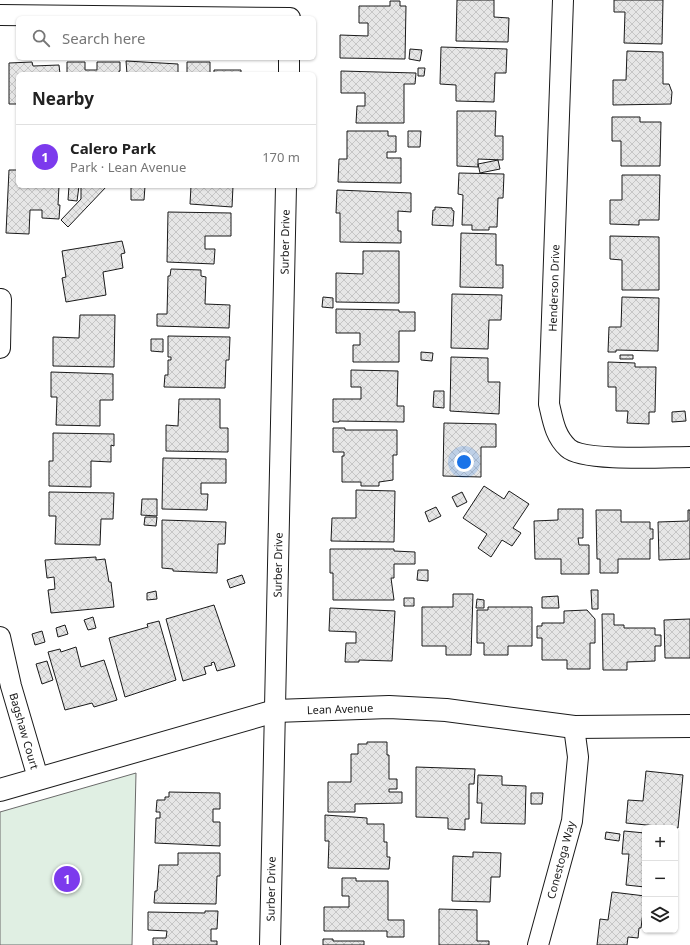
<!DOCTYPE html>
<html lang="en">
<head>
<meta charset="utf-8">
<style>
  :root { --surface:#fff; --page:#f2f2f2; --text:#222; --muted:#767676; --line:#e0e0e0; --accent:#7c3aed }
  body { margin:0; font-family:"Noto Sans",sans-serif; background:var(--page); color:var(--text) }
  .controls { position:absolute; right:12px; bottom:12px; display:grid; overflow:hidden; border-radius:6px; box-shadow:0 1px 3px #0004 }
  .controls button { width:36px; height:36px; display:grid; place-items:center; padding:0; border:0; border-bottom:1px solid var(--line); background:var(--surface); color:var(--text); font:20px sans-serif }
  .you { position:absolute; left:464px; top:462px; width:14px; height:14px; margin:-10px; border:3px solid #fff; border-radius:50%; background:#1a73e8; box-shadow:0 0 0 6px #1a73e833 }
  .badge { display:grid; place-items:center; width:26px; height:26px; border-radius:50%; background:var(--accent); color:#fff; font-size:13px; font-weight:700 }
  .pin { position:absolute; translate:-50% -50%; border:2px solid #fff; box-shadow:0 1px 4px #0006 }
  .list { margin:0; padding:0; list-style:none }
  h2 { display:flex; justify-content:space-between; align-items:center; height:52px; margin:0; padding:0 16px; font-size:17px }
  h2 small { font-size:13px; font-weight:400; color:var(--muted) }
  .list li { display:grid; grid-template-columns:26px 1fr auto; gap:12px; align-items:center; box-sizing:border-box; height:64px; padding:0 16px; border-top:1px solid var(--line) }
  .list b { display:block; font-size:15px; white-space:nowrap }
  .list p { margin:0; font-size:13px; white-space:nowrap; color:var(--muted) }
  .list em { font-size:13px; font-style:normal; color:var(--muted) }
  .icon { flex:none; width:22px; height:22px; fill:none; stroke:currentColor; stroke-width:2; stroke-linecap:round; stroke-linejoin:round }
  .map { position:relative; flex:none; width:690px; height:945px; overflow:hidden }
  .search { position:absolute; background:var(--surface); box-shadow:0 1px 3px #0004; left:16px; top:16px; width:300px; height:44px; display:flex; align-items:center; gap:10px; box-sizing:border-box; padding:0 14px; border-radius:6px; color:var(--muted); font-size:15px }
  .panel { position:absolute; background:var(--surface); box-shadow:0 1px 3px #0004; left:16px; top:72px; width:300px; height:116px; border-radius:6px }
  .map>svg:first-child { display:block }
  .green { fill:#e0efe3; stroke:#6a6a6a }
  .building { fill:url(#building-cross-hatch); stroke:#1a1a1a }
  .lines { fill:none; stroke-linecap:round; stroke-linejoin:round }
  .minor-casing { stroke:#1a1a1a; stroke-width:22 }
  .tertiary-casing { stroke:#1a1a1a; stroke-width:24 }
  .minor { stroke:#fff; stroke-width:20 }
  .tertiary { stroke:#fff; stroke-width:22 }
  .labels { text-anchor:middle; stroke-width:3; stroke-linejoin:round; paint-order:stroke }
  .street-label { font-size:11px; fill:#1a1a1a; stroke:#fff }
</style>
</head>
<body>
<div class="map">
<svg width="690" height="945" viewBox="0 0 690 945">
  <defs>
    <pattern id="building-cross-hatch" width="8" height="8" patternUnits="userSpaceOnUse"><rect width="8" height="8" fill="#e6e6e6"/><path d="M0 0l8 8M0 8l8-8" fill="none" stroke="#c5c5c5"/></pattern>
  </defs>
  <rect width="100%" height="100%" fill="#fff"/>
  <!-- green -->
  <path class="green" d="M136,773L132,945H0V812Z"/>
  <!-- building -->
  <path class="building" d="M457,0H494V17L509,18L508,42L456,41Z
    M614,0H663L662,44L624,43L625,12H614Z
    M390,1H400V6H406L405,59L340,58V35L368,36V23H359V6H390Z
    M441,47L507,49L506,73H495L494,102L456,101V85L440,84Z
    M410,49L422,50L420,61L409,59Z
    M627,51L663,52V84H669L672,92L671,104L613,105V80H626Z
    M126,61L178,64V74H127Z
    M32,62L33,66L59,65L60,74H18V104H9V63Z
    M67,62H85V70H97V62H120V71H119V74H67Z
    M187,62H210V73H214V70H241V74H187Z
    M418,68H425L424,76H418Z
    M341,71L416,73L415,84H404V123H356L357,106H365V93H341Z
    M457,111H496L495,136H503V160L478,159V167L457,166Z
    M612,117H640V122H661L660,166H621V141H612Z
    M347,131H388V136H396V152H387V158H401V183L338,182L339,159H347Z
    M408,131H421L420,147H408Z
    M498,160L500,169L480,173L478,164Z
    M9,170H18V186H59L58,205H60L59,219L42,218V210H30L29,234L6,233Z
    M459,173L504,174L503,198H498L497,227H489V230H472V225H462L463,195L458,194Z
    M622,175H660L659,220H639V225L610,224V200H622Z
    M69,186H79L77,201L68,200Z
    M81,186H107L68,227L61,220L81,199Z
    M131,186H145L144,200H131Z
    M191,186H233L232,207L190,204Z
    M337,190L411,193V212L398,211V231H401V243L340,242V213H336Z
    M435,207L452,208V210L454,211L453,226L432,225L433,210H435Z
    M168,212L231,213V236H205V249H215L214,264L167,262Z
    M461,233L496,234V265H503V288L460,287Z
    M610,236L659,237V290H622V260L610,259Z
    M122,241L125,253L121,254L123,268L103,272L106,295L66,302L62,278L66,277L62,251Z
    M363,251H399V303L336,302V273L363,274Z
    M171,269L201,270V276L206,277L205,304L230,305L229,328L157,326V314H167L168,276H170Z
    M452,294L502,295L501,320H489L488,349L451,348Z
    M323,297L333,298V308L322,307Z
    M622,297L659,298L658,351L616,350V352H608L609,327H621Z
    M336,309L399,310V312H415V331H399V362H353V345H360V333H336Z
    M80,315H115L114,367L53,366V337L79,338Z
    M168,336L230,337L229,360H226L225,388L164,387L165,375H168V360H171V357H168Z
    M151,339H163V352L151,351Z
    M421,352L433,353L432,361L421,360Z
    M620,355H633V359H620Z
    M451,357L488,358V382H500L499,414L450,411Z
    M608,362L635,363V367H656L655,412H649V424L627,423L628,411H616V387H608Z
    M351,370L398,371L397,406H404V422L339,421V422H333V399H361V387H351Z
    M51,372L113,374V400H100V426L56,425L57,397H51Z
    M434,391H444V408L433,407Z
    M179,399H220V428H228V452L166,451V425L178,426Z
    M685,411L686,421L672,422V412Z
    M444,423L496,424V447H481V477L443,476Z
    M333,428H345V430H397V455H393V480L379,482V486H361V482H342V456H344V452H333Z
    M53,433L114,434V446L111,445V462L91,461V487L49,486V461H53Z
    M163,458L226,459V483H201V494H208L207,510L162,509Z
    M484,486L504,499L509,491L529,504L513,528L521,533L512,546L502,540L491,557L478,548L487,534L463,518Z
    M356,490L395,491L394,542L331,541L332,518H356Z
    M49,492L114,493L113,519H101L100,545L55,544L56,516H49Z
    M462,492L467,502L457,507L452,497Z
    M142,499H157V516L141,515Z
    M436,507L441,516L429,522L425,512Z
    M558,509H583V538H578L579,545H589V574H561V559H535L534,521L558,520Z
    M596,510H621V522H650V529H653V539H650V559H618V573H600V559H597Z
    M688,510H690V559L659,560L658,522L688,521Z
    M145,517H157L156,526L144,525Z
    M162,520L226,522L225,544H218L217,573L173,571V569L162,568Z
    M330,549H394V551L415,552V564H394V578H391L394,600H333V573H330Z
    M96,557V560L105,559L109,582H111L114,607L51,613L48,590L55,589L54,577L47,578L45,560Z
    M418,570H428V581L417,580Z
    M242,575L245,583L230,588L227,580Z
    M591,590H598V609H592Z
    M156,591L157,599L147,600V593Z
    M453,594H473L471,655H446V646H422V607H453Z
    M558,596L559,608H542V597Z
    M404,598H414V606H404Z
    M477,599L484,600V608H476Z
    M214,605L235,666L217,671L214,662L211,663L212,665L204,667L206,674L183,681L166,619Z
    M488,607H532V646H508V655H484V643H477V610H488Z
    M330,608L395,611L392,661L359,660V662H345L346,643H356V632L329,631Z
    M587,610L595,619V643H590V669H567V660H542V638H537V626H542V623H564V611Z
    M602,614H614V625H624V628H655V635H661V646H655V661L627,662V670H603Z
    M93,617L96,628L88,630L84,620Z
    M690,619V658H665L664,620Z
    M159,621L176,680L125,697L109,638L148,627L147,624Z
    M65,625L68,634L58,637L56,628Z
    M42,631L45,642L35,645L32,634Z
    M76,647L81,667L104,660L117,700L94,707L92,703L65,710L48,652L60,649L61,652Z
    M47,661L53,680L42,684L36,664Z
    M367,742H387V755H389V779H397V789H389V792H402V803L355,804V812H328V782H351V754H358V744H367Z
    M416,767L475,769L474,784H469V819H465V830L448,829V818L416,817Z
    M646,771L683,775L678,828L626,823L628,800L643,801Z
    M478,775L502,776V785L526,786L525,824L481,823L482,803H477Z
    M169,792L220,793V809H213V822H220V846L155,843L156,818H160V812H156L157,800H165V797H169Z
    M531,793H543L542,804H531Z
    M325,815L367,818V824H384V842H387V857H390L389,869L328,868L329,841H325Z
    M624,831L645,833V887L626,885L629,854H622Z
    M606,832L620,834L619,841L605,839Z
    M473,852L501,853L500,877H491L490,902L452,901L453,856L473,857Z
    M178,853H220V876H217L216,904L154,903L155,891H157L159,865H178Z
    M342,878H356V881H388V920H404V937H387V931H324V907H349V896H342Z
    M612,892L645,896L641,928H639L638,938L628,937L627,945H597L600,919L608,920Z
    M439,909L477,910V941H489V945H439Z
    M205,911H218L217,929H211V941H217V945H153V938H166L167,931L148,930V912L205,913Z
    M323,939H333V941H364V945H323Z"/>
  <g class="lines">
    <defs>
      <path id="minor" d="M563,0L549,404C553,421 555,436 568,448C583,462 667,457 690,457
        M0,15L290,18
        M289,74V58
        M0,348L1,299
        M0,637L11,686L38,778
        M270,945L286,186
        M538,945L572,821L578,757L574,727"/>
      <path id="tertiary" d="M0,790L275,711L389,707L446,710L574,727L690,726"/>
    </defs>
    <!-- minor casing -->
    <use href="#minor" class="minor-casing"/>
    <!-- tertiary casing -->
    <use href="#tertiary" class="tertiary-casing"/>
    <!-- minor -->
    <use href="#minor" class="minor"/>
    <!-- tertiary -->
    <use href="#tertiary" class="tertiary"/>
  </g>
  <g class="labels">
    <!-- street labels -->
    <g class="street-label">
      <text transform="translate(285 242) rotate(-89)" y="4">Surber Drive</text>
      <text transform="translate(554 288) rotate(-88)" y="4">Henderson Drive</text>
      <text transform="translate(278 565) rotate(-89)" y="4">Surber Drive</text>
      <text transform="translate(340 709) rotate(-2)" y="4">Lean Avenue</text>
      <text transform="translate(24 731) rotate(74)" y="4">Bagshaw Court</text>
      <text transform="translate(561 860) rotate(-75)" y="4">Conestoga Way</text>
      <text transform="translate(271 889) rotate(-89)" y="4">Surber Drive</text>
    </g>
  </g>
</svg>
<div class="controls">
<button>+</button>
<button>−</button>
<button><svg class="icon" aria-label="layers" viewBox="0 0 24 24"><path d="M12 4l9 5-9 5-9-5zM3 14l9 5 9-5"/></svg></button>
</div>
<div class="you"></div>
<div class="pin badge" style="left:67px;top:879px">1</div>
<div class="search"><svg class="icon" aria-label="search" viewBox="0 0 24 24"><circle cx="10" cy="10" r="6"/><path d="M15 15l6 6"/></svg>Search here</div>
<section class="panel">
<h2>Nearby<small></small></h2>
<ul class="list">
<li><span class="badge">1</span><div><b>Calero Park</b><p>Park · Lean Avenue</p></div><em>170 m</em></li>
</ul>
</section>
</div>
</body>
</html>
